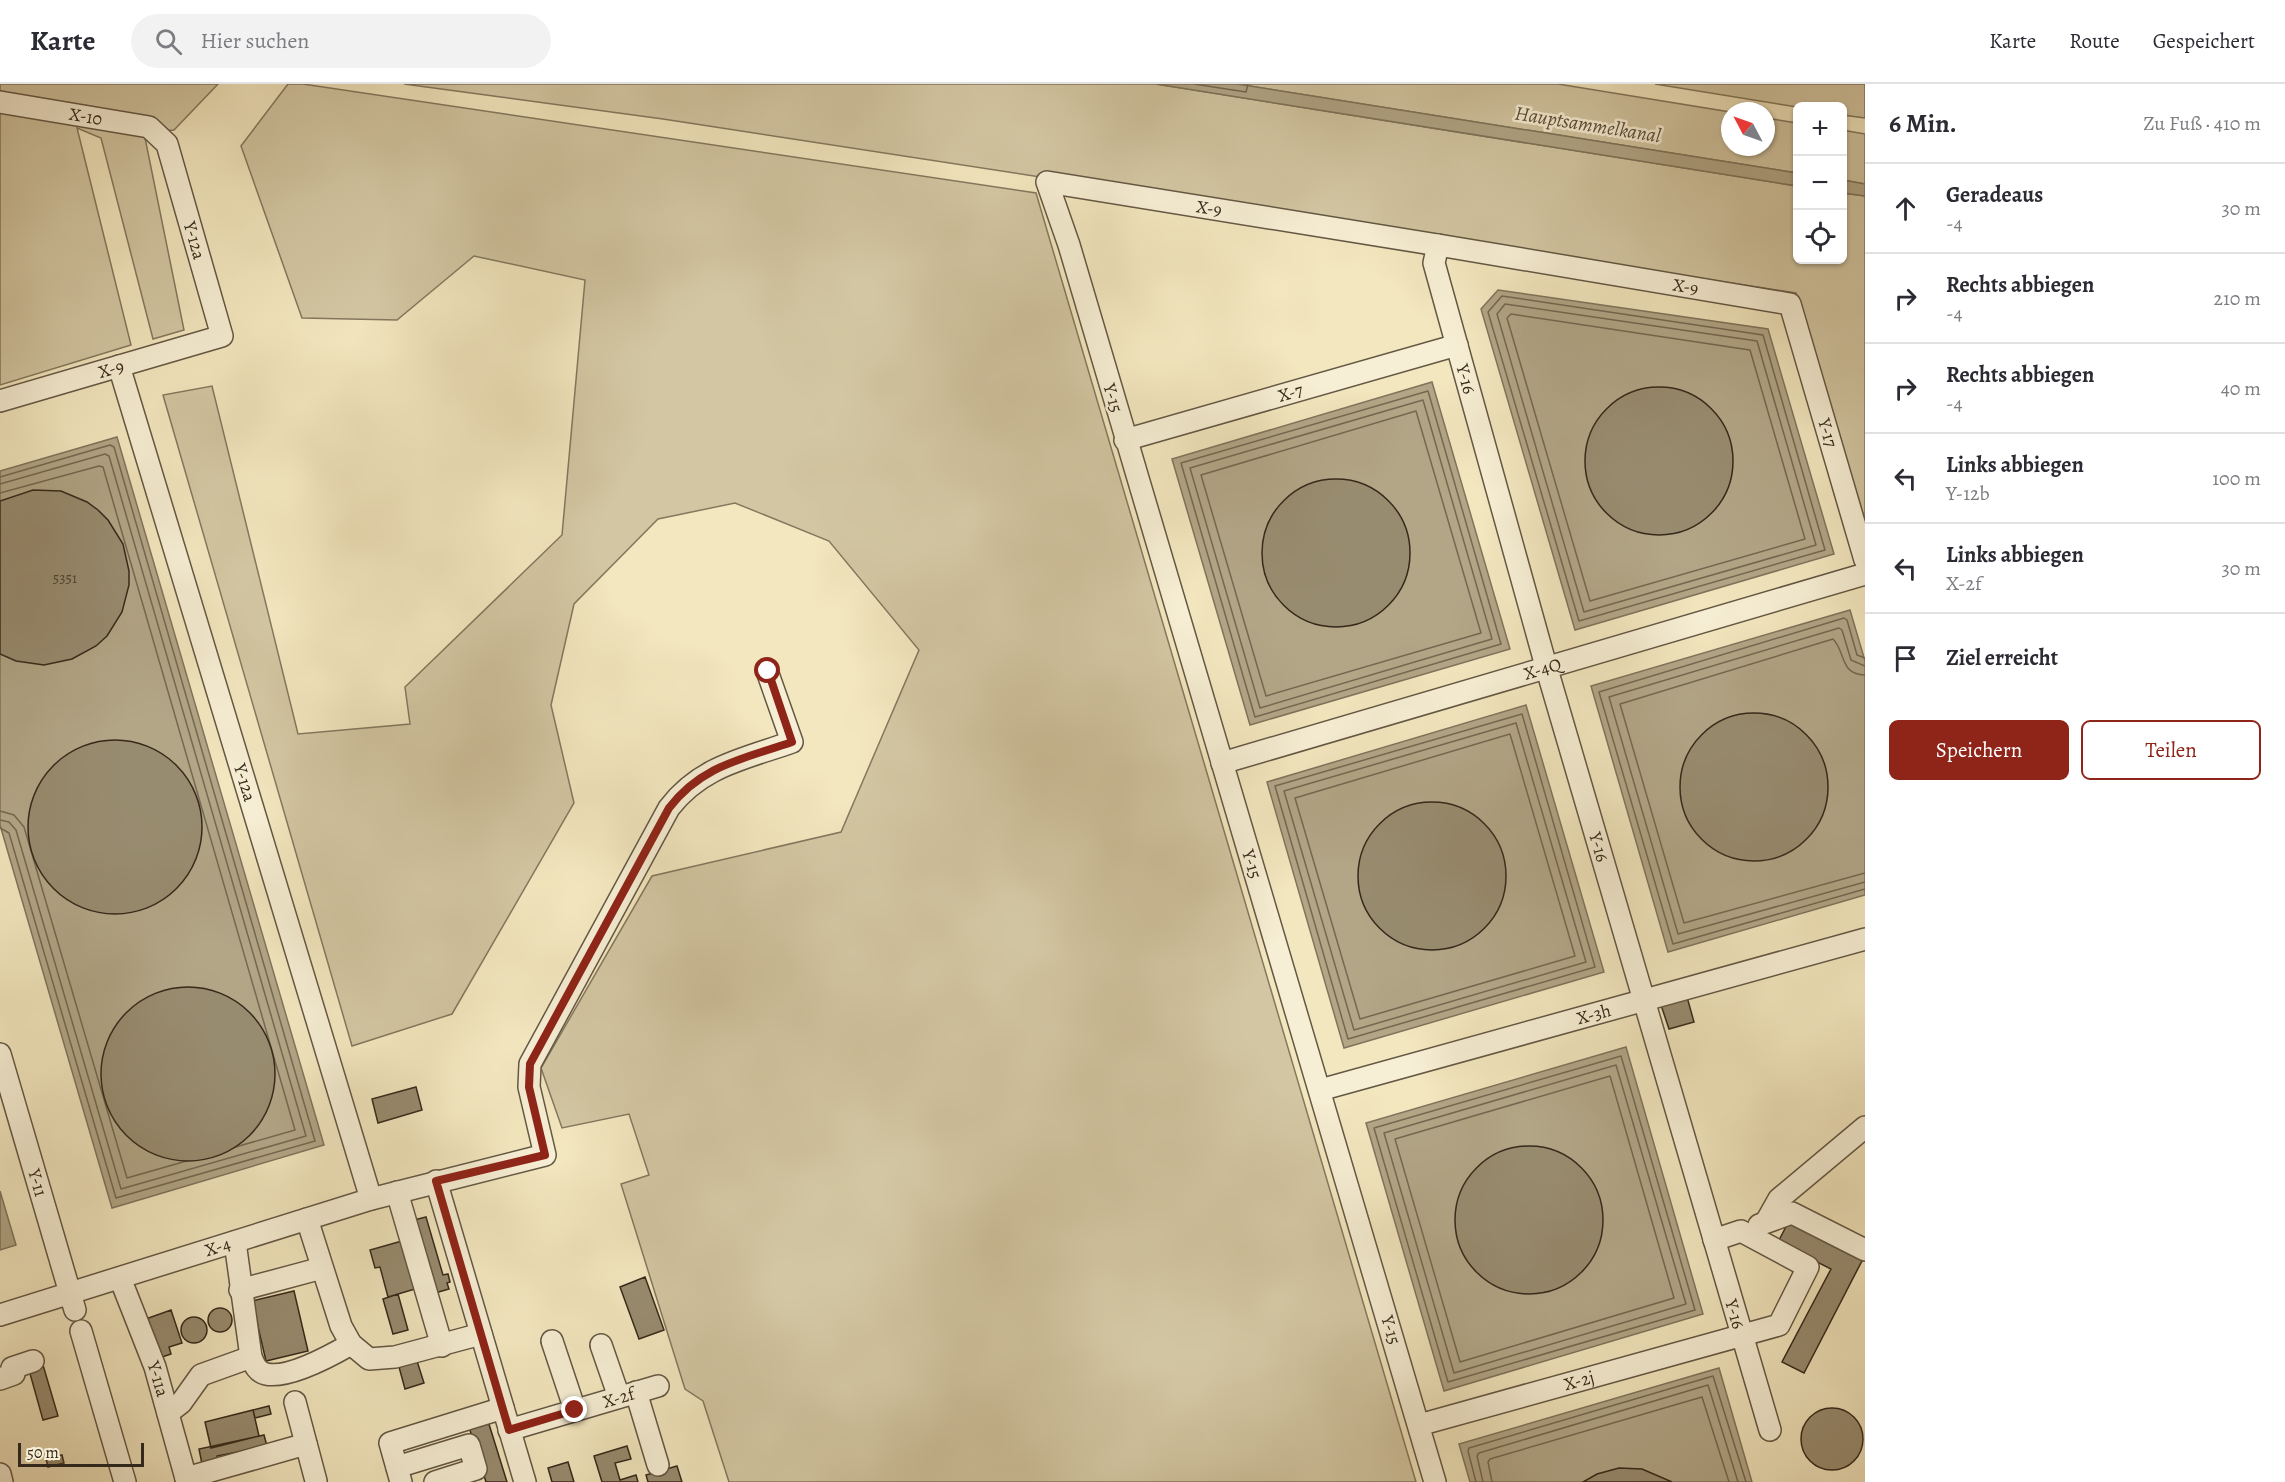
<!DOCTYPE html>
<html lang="de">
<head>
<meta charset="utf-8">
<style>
  :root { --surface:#fff; --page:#f2f2f3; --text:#2b2b33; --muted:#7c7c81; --line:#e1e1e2; --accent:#8f2418 }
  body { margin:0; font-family:Alegreya,serif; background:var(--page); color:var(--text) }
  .controls { position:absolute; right:18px; top:18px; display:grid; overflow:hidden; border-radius:9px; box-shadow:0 2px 4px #0004 }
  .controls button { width:54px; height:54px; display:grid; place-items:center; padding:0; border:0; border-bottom:2px solid var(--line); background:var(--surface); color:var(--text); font:30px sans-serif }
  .compass { position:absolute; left:1721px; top:18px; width:54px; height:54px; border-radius:50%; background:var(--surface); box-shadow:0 2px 4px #0004; rotate:311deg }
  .scale { position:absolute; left:18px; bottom:15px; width:126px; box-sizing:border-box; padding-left:6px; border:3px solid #35291b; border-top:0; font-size:16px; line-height:21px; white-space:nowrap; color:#35291b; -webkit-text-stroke:4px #f7efd5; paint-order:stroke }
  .stop { position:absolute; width:18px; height:18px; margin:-14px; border:4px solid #8f2418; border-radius:50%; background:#fff }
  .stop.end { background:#8f2418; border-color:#fff; box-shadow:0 2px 6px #0008 }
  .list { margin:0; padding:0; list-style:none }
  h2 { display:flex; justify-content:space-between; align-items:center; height:78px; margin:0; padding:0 24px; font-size:26px }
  h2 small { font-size:20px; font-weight:400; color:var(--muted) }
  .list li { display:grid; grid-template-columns:39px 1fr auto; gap:18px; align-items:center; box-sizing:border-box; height:90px; padding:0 24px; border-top:2px solid var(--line) }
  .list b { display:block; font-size:22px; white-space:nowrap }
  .list p { margin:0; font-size:20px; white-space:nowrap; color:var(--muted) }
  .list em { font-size:20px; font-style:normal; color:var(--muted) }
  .actions { display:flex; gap:12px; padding:18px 24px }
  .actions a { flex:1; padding:14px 0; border:2px solid var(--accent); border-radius:9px; text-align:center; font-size:21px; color:var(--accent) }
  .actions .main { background:var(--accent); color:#fff }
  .icon { flex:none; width:33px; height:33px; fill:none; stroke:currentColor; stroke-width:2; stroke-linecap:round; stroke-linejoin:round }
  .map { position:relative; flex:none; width:1865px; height:1398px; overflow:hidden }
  header { display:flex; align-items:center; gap:36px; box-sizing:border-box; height:84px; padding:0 30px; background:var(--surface); border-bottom:2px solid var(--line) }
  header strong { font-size:28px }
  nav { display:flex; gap:33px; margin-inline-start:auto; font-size:21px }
  .search { width:420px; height:54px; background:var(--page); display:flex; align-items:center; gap:15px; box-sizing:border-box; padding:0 21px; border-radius:33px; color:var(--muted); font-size:22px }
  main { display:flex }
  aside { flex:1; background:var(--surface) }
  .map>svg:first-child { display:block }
  .green { fill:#d3c7a3; stroke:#84785f; stroke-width:1.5 }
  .water { fill:#b2a687; stroke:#80745c; stroke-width:1.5 }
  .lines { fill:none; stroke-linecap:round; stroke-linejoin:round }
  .shore { stroke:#746851; stroke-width:1.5 }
  .building { fill:#988c70; stroke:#35291b; stroke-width:1.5 }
  .minor-casing { stroke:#645844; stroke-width:24 }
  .minor { stroke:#f7efd5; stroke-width:21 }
  .route { stroke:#8f2418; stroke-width:8 }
  .labels { text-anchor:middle; stroke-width:5; stroke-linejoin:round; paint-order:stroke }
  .number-label { font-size:15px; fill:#4e4230 }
  .street-label { font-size:18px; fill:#35291b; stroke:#f7efd5 }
  .water-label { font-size:20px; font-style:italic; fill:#5a4e3b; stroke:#f7efd5 }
</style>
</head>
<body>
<header>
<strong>Karte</strong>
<div class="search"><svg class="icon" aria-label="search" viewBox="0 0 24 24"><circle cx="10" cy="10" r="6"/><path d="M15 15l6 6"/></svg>Hier suchen</div>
<nav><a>Karte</a><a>Route</a><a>Gespeichert</a></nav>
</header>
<main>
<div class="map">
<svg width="1865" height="1398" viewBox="0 0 1865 1398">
  <rect width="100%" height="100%" fill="#f3e7bf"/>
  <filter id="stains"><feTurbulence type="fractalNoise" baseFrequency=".00333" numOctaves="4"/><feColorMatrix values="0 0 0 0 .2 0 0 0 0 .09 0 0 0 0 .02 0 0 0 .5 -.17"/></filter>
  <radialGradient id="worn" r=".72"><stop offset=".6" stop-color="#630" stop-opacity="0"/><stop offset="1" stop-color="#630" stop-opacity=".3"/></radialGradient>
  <!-- green -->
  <path class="green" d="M0,0H218L174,46L144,49L184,246L153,255L101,54L77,44L131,261L0,301Z
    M288,0H303L1036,109L1416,1398H729L703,1317L685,1305L621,1100L649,1091L629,1030L562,1044L541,984L652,792L841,748L919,566L829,457L735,419L658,435L574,520L551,621L574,719L452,930L352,962L163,311L212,302L298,650L410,640L405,603L562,451L585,196L474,172L397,236L302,234L241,62Z
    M404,0H1156L1797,102L1798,176H1842L1843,109L1865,112V437L1796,209L663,35Z
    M1237,0H1558L1730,28V63H1766V34L1797,39V89Z
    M1655,0H1865V34L1843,31L1842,22L1797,23Z
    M1842,46L1865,50V100L1843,96Z"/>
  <!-- water -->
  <path class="water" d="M1156,0H1237L1797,89V102Z
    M1843,96L1865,100V112L1843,109Z
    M1498,206L1768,245L1834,470L1575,546L1481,225Z
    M1432,298L1510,565L1250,641L1172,375Z
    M117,353L324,1061L112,1124L0,741V387Z
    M1850,526L1865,577V811L1668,868L1591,602Z
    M1526,621L1604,888L1344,964L1267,698Z
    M1626,963L1703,1230L1444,1307L1366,1039Z
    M0,1107L16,1161L0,1166Z
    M1719,1284L1752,1398H1470L1459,1360Z"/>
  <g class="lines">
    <!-- shore -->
    <path class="shore" d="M1194,0L1246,8L1248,0
      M1502,212L1763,251L1825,466L1579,537L1488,228Z
      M1505,220L1757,257L1816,461L1584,528L1497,230Z
      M1511,230L1750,266L1805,455L1590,517L1507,234Z
      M1428,307L1501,560L1255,633L1181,379Z
      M1423,316L1492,555L1260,624L1190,384Z
      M1416,327L1481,549L1266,612L1201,391Z
      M0,393L110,361L114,363L315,1057L116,1114L9,749L0,744
      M0,400L105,370L109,372L306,1052L121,1105L16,746L9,738L0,736
      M0,409L99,382L103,383L295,1046L127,1094L24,743L14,731L0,727
      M1865,574L1857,571L1847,536L1844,534L1599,608L1673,860L1865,805
      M1865,582L1851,576L1842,546L1839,544L1609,613L1678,850L1865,798
      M1865,591C1839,590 1846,568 1833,555L1620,620L1684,839L1865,789
      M1522,630L1595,883L1348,955L1275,702Z
      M1516,639L1586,878L1354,946L1284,707Z
      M1510,650L1575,872L1360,935L1295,714Z
      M1621,972L1695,1226L1448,1298L1374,1044Z
      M1616,981L1686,1220L1454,1289L1384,1049Z
      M1610,992L1674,1214L1460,1278L1395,1055Z
      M1476,1398L1468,1367L1469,1364L1713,1292L1746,1398
      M1483,1398L1477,1372L1479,1369L1708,1301L1738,1398
      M1492,1398L1488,1378L1490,1375L1702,1313L1729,1398"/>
  </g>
  <!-- building -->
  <path class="building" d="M1585 377a74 74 0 1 1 148 0a74 74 0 1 1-148 0Z
    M1262 469a74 74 0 1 1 148 0a74 74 0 1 1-148 0Z
    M33,406L61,407L87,418L98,426L108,436L123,460L129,487V501L122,528L107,552L96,562L72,575L44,581L16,577L0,570V417Z
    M1680 703a74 74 0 1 1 148 0a74 74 0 1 1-148 0Z
    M28 743a87 87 0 1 1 174 0a87 87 0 1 1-174 0Z
    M1358 792a74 74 0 1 1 148 0a74 74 0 1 1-148 0Z
    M101 990a87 87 0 1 1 174 0a87 87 0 1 1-174 0Z
    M1687,913L1694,938L1669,945L1661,921Z
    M416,1003L422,1026L378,1039L372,1015Z
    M1455 1136a74 74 0 1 1 148 0a74 74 0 1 1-148 0Z
    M426,1133L443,1191L448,1190L450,1198L447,1199L449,1205L435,1209L414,1136Z
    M1790,1135L1864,1173L1804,1289L1782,1278L1831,1185L1778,1158Z
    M402,1157L415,1205L388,1213L380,1183L375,1184L370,1166Z
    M645,1193L664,1246L639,1255L620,1203Z
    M294,1207L308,1267L266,1277L252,1217Z
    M398,1210L408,1246L393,1250L383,1215Z
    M208 1236a12 12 0 1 1 24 0a12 12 0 1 1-24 0Z
    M171,1226L182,1259L169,1263L171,1270L156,1275L143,1236Z
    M181 1246a13 13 0 1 1 26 0a13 13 0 1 1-26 0Z
    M417,1277L424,1299L405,1305L399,1283Z
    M43,1281L58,1332L43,1336L29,1286Z
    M269,1322L271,1330L255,1334L253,1326Z
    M1801 1355a31 31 0 1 1 62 0a31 31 0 1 1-62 0Z
    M253,1326L259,1352L211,1364L205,1338Z
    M488,1337L507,1398H486L469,1343Z
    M264,1351L267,1362L217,1372L218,1376L202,1380L199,1365Z
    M627,1362L631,1375L615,1379L620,1396L636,1391L638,1398H602L594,1372Z
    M62,1371L64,1379L48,1383L46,1375Z
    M568,1378L574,1398H552L548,1384Z
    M677,1382L682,1398H648L646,1391Z
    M1619,1384L1642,1385L1672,1398H1583L1597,1390Z"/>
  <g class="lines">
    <defs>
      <g id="minor">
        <path id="s1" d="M0,18L149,43L167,60L222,252L0,317"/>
        <path id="s2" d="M119,282L371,1115"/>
        <path id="s3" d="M1125,356L1457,261"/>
        <path id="s4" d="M1222,679L1865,490"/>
        <path id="s5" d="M0,970L75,1226"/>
        <path id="s6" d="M1320,1006L1865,855"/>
        <path d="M436,1097L525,1398"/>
        <path d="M397,1108L442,1262"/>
        <path d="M307,1135L341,1242L351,1260L369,1275L395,1273L481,1250"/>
        <path d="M1766,1138L1779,1115L1865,1043"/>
        <path d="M1759,1141L1792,1129L1865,1166"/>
        <path d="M235,1158L251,1273C254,1280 257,1288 266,1290C289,1295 332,1271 351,1260"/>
        <path id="s7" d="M120,1194L155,1283L187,1398"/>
        <path d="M240,1206L322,1184"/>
        <path id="s8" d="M0,1231L371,1115L545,1071L529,1003L530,980L669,724C701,682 744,675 792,658L767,587"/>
        <path d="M81,1247L125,1398"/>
        <path d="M552,1257L575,1326"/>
        <path d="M601,1261L619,1313"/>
        <path d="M0,1295L14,1290L12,1284L33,1277"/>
        <path d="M636,1308L658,1381"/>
        <path d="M295,1318L316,1397"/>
        <path d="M168,1329L181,1319L201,1291L251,1273"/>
        <path id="s9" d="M1419,1341L1779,1241L1808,1183L1741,1147L1714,1156"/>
        <path id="s10" d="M509,1346L658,1302"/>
        <path id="s11" d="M1770,1346L1546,582L1434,179L1438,161L1790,220L1865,476"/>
        <path d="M397,1383L469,1361L476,1385L435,1398"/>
        <path d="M0,1390L2,1398"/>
        <path d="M186,1394L306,1360"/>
        <path d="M401,1398L390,1359L503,1324"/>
        <path id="s12" d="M1435,1398L1069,161L1047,98L1438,161"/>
      </g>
    </defs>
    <!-- minor casing -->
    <use href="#minor" class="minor-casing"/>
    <!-- minor -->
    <use href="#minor" class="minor"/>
  </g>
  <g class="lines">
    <!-- route -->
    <path class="route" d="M575,1326L509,1346L436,1097L545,1071L529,1003L530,980L669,724C702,681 743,675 792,658L768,587"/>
  </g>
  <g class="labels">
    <!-- number labels -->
    <g class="number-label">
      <text x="65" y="499">5351</text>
    </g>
    <!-- street labels -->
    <g class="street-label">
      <text dy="6" stroke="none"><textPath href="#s1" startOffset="87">X-10</textPath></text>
      <text dy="6" stroke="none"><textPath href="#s12" startOffset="1521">X-9</textPath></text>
      <text dy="6" stroke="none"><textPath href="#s1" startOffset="276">Y-12a</textPath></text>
      <text dy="6" stroke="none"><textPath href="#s11" startOffset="1484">X-9</textPath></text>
      <text transform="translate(111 285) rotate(-16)" y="6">X-9</text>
      <text transform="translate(1466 295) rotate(75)" y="6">Y-16</text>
      <text dy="6" stroke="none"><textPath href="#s3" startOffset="172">X-7</textPath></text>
      <text transform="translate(1113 314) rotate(74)" y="6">Y-15</text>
      <text dy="6" stroke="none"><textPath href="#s11" startOffset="1724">Y-17</textPath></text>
      <text dy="6" stroke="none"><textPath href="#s4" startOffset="334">X-4Q</textPath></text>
      <text dy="6" stroke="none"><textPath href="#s2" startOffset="435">Y-12a</textPath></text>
      <text transform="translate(1599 763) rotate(74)" y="6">Y-16</text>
      <text transform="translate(1252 780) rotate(73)" y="6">Y-15</text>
      <text dy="6" stroke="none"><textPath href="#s6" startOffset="284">X-3h</textPath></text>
      <text dy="6" stroke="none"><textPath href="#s5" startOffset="134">Y-11</textPath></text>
      <text dy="6" stroke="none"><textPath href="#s8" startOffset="228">X-4</textPath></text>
      <text transform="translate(1735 1230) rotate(74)" y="6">Y-16</text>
      <text transform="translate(1391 1246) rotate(74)" y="6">Y-15</text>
      <text dy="6" stroke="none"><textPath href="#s7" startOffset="108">Y-11a</textPath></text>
      <text dy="6" stroke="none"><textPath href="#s9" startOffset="166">X-2j</textPath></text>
      <text dy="6" stroke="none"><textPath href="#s10" startOffset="114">X-2f</textPath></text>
    </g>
    <!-- water labels -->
    <g class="water-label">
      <text transform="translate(1588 40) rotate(9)" y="7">Hauptsammelkanal</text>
    </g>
  </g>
  <rect width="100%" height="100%" filter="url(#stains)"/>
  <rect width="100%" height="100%" fill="url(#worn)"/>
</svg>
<div class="controls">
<button>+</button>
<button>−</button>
<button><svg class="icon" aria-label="locate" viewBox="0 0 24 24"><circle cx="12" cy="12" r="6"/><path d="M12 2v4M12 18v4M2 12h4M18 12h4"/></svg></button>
</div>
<svg class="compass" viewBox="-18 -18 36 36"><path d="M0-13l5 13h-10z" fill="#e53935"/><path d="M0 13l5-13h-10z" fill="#7c7c81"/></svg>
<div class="scale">50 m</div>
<div class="stop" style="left:768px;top:587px"></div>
<div class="stop end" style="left:575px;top:1326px"></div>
</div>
<aside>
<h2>6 Min.<small>Zu Fuß · 410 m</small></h2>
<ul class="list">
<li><svg class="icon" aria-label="ahead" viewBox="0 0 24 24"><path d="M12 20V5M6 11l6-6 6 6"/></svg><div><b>Geradeaus</b><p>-4</p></div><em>30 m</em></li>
<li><svg class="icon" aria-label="right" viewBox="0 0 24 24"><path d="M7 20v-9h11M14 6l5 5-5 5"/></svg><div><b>Rechts abbiegen</b><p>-4</p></div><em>210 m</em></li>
<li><svg class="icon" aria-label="right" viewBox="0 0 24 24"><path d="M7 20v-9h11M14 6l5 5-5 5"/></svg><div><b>Rechts abbiegen</b><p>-4</p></div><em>40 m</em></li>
<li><svg class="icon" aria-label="left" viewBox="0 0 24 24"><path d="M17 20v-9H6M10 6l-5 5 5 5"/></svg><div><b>Links abbiegen</b><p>Y-12b</p></div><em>100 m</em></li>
<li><svg class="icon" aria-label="left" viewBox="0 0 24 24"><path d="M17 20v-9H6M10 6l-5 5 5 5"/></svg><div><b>Links abbiegen</b><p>X-2f</p></div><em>30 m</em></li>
<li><svg class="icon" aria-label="arrive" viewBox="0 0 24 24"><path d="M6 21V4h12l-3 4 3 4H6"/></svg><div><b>Ziel erreicht</b></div></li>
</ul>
<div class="actions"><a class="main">Speichern</a><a>Teilen</a></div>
</aside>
</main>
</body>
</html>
